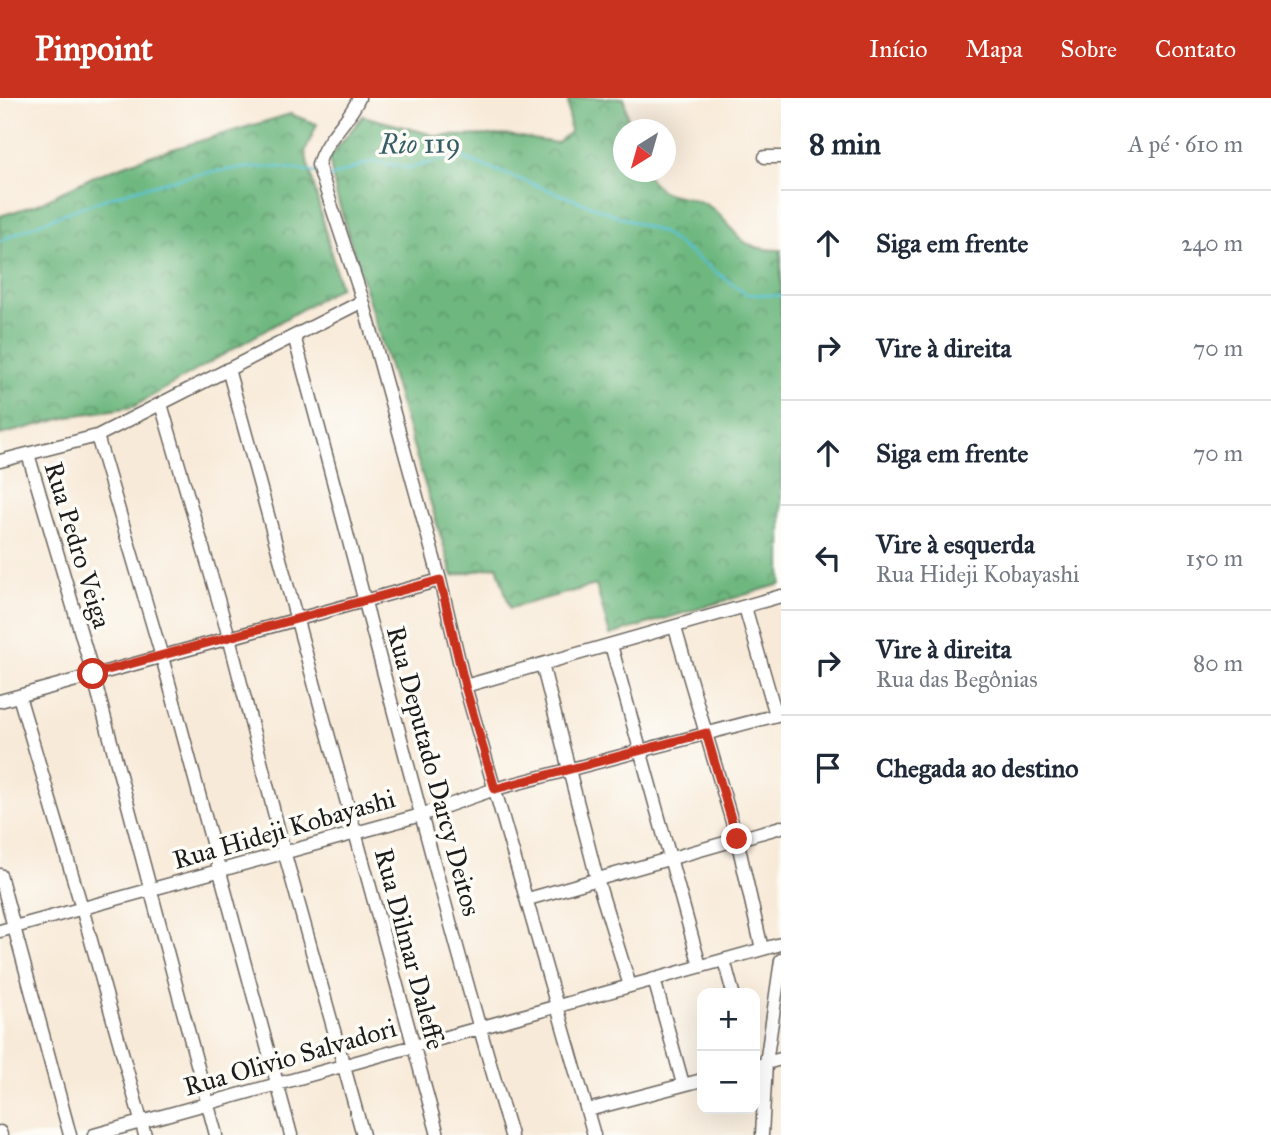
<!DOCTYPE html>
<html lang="pt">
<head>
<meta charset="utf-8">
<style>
  :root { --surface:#fff; --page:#f6f6f7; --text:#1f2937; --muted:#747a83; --line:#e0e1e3; --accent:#c8321e }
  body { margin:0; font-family:"IM FELL Great Primer",serif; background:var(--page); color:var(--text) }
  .controls { position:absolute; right:21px; bottom:21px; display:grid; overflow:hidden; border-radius:14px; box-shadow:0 7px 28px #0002 }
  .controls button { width:63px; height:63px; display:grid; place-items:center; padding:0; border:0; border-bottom:2px solid var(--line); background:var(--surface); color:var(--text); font:35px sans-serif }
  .compass { position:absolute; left:613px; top:21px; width:63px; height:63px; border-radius:50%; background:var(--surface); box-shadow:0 7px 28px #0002; rotate:217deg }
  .stop { position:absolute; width:21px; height:21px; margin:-16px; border:5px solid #c8321e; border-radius:50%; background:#fff }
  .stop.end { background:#c8321e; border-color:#fff; box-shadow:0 2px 7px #0008 }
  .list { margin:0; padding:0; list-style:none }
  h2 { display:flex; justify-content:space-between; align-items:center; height:91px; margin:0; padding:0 28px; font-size:30px }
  h2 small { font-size:23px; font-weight:400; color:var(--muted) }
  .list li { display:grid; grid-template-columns:46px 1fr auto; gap:21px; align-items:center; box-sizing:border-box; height:105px; padding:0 28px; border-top:2px solid var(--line) }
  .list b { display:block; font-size:26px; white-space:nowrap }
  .list p { margin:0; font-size:23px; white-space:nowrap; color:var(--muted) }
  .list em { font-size:23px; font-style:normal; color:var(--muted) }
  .icon { flex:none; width:38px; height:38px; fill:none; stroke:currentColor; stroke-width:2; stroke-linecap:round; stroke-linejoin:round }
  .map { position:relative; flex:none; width:781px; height:1037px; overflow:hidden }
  header { display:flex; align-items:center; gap:42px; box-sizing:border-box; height:98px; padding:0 35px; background:var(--accent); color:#fff }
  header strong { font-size:33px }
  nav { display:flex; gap:38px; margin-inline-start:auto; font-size:24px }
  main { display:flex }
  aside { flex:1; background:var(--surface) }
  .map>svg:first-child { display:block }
  .forest { fill:url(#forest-crowns); stroke:#456a4e; stroke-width:2 }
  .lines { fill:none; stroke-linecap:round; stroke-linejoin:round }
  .stream { stroke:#57c2d2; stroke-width:2.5 }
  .minor-casing { stroke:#69645e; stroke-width:15 }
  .minor { stroke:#fff; stroke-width:12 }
  .route { stroke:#c8321e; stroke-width:9 }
  .labels { text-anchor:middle; stroke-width:7; stroke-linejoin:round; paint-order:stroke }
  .street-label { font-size:26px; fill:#1c1c1c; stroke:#fdfcf7 }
  .water-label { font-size:28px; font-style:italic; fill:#345e65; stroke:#fdfcf7 }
</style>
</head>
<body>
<header>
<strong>Pinpoint</strong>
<nav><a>Início</a><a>Mapa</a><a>Sobre</a><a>Contato</a></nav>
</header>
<main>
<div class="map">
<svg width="781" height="1037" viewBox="0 0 781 1037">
  <defs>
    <pattern id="forest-crowns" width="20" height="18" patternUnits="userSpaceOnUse" patternTransform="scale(1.75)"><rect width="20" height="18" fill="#6eb880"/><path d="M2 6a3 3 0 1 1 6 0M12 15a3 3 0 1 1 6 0" fill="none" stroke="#5a9568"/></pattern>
  </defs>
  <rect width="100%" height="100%" fill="#fdfcf7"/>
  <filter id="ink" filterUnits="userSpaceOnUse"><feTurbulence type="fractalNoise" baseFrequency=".0143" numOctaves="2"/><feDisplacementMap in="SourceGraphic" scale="14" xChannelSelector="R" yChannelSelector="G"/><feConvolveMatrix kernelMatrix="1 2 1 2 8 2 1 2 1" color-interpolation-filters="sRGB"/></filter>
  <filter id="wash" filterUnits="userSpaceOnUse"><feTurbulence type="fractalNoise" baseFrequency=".00686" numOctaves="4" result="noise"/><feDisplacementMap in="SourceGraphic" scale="28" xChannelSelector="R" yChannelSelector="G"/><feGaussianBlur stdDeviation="1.57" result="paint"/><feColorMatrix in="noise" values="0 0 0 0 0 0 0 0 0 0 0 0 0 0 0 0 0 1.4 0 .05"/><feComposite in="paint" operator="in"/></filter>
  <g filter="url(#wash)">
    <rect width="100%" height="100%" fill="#f8ead8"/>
    <!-- forest -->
    <path class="forest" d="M568,0H624L630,31L624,32V74H645C667,107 676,91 705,106C737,123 729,153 781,152V486L610,537L596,487L510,510L497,468L453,478L336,96L329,60L363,18L437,38L508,37L557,45L570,34Z
      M290,16L317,26L305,54L340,189L133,309L77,317L0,337V118L38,106L92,79L146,59Z"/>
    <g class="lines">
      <!-- stream -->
      <path class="stream" d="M327,78L331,79L373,63L409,70L458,58L663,135L746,196L781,198
        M0,143C81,105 229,52 317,75"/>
    </g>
  </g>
  <g filter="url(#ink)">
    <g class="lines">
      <defs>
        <path id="minor" d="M359,0C348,25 325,40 318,67L363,203L440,482L465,588L594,1037
          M765,59H781
          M294,238C367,504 432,773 511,1037
          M228,271L438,1037
          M161,306L229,539L284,753L363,1037
          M97,338L162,559L291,1037
          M28,356L93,576L216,1037
          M0,363L97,338L363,203
          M745,509L776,617
          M675,530L737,741L762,851
          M611,547L700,868
          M542,566L597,781L630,888
          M465,588L781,498
          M19,598L82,810L145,1037
          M0,603L440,482
          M0,777L70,1037
          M528,801L781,729
          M0,833L421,717L495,691L781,616
          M724,862L733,895
          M654,881L683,986
          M755,968L781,961
          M588,1012L702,982
          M0,1034L1,1037
          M94,1037L781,846
          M762,1037L766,965L781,862"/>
      </defs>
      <!-- minor casing -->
      <use href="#minor" class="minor-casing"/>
      <!-- minor -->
      <use href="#minor" class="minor"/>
    </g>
  </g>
  <g class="lines" filter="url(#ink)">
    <!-- route -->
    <path class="route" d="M93,576L440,482L465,588L495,691L706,635L737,741"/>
  </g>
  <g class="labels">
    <!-- street labels -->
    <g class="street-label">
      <text transform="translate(78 447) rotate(73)" y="9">Rua Pedro Veiga</text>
      <text transform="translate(434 673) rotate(75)" y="9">Rua Deputado Darcy Deitos</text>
      <text transform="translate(284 731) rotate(-16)" y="9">Rua Hideji Kobayashi</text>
      <text transform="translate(410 851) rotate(75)" y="9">Rua Dilmar Daleffe</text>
      <text transform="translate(290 959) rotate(-16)" y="9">Rua Olivio Salvadori</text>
    </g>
    <!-- water labels -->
    <g class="water-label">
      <text transform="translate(420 45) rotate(-1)" y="10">Rio 119</text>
    </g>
  </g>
</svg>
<div class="controls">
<button>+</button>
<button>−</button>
</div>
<svg class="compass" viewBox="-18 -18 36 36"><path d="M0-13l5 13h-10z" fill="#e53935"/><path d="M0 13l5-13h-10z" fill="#747a83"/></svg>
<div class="stop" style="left:93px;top:576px"></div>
<div class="stop end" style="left:737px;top:741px"></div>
</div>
<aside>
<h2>8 min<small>A pé · 610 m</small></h2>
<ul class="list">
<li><svg class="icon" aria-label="ahead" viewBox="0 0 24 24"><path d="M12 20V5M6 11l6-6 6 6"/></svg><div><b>Siga em frente</b></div><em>240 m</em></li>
<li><svg class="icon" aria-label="right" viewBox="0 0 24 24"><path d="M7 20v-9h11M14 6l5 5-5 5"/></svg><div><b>Vire à direita</b></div><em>70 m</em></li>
<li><svg class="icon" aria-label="ahead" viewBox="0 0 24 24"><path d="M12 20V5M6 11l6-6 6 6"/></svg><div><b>Siga em frente</b></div><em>70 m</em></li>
<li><svg class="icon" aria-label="left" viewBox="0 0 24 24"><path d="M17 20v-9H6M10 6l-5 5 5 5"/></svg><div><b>Vire à esquerda</b><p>Rua Hideji Kobayashi</p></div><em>150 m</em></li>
<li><svg class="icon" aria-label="right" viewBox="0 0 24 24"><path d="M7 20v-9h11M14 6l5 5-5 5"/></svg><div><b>Vire à direita</b><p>Rua das Begônias</p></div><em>80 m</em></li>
<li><svg class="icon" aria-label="arrive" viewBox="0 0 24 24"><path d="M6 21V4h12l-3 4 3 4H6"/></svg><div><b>Chegada ao destino</b></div></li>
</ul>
</aside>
</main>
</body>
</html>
